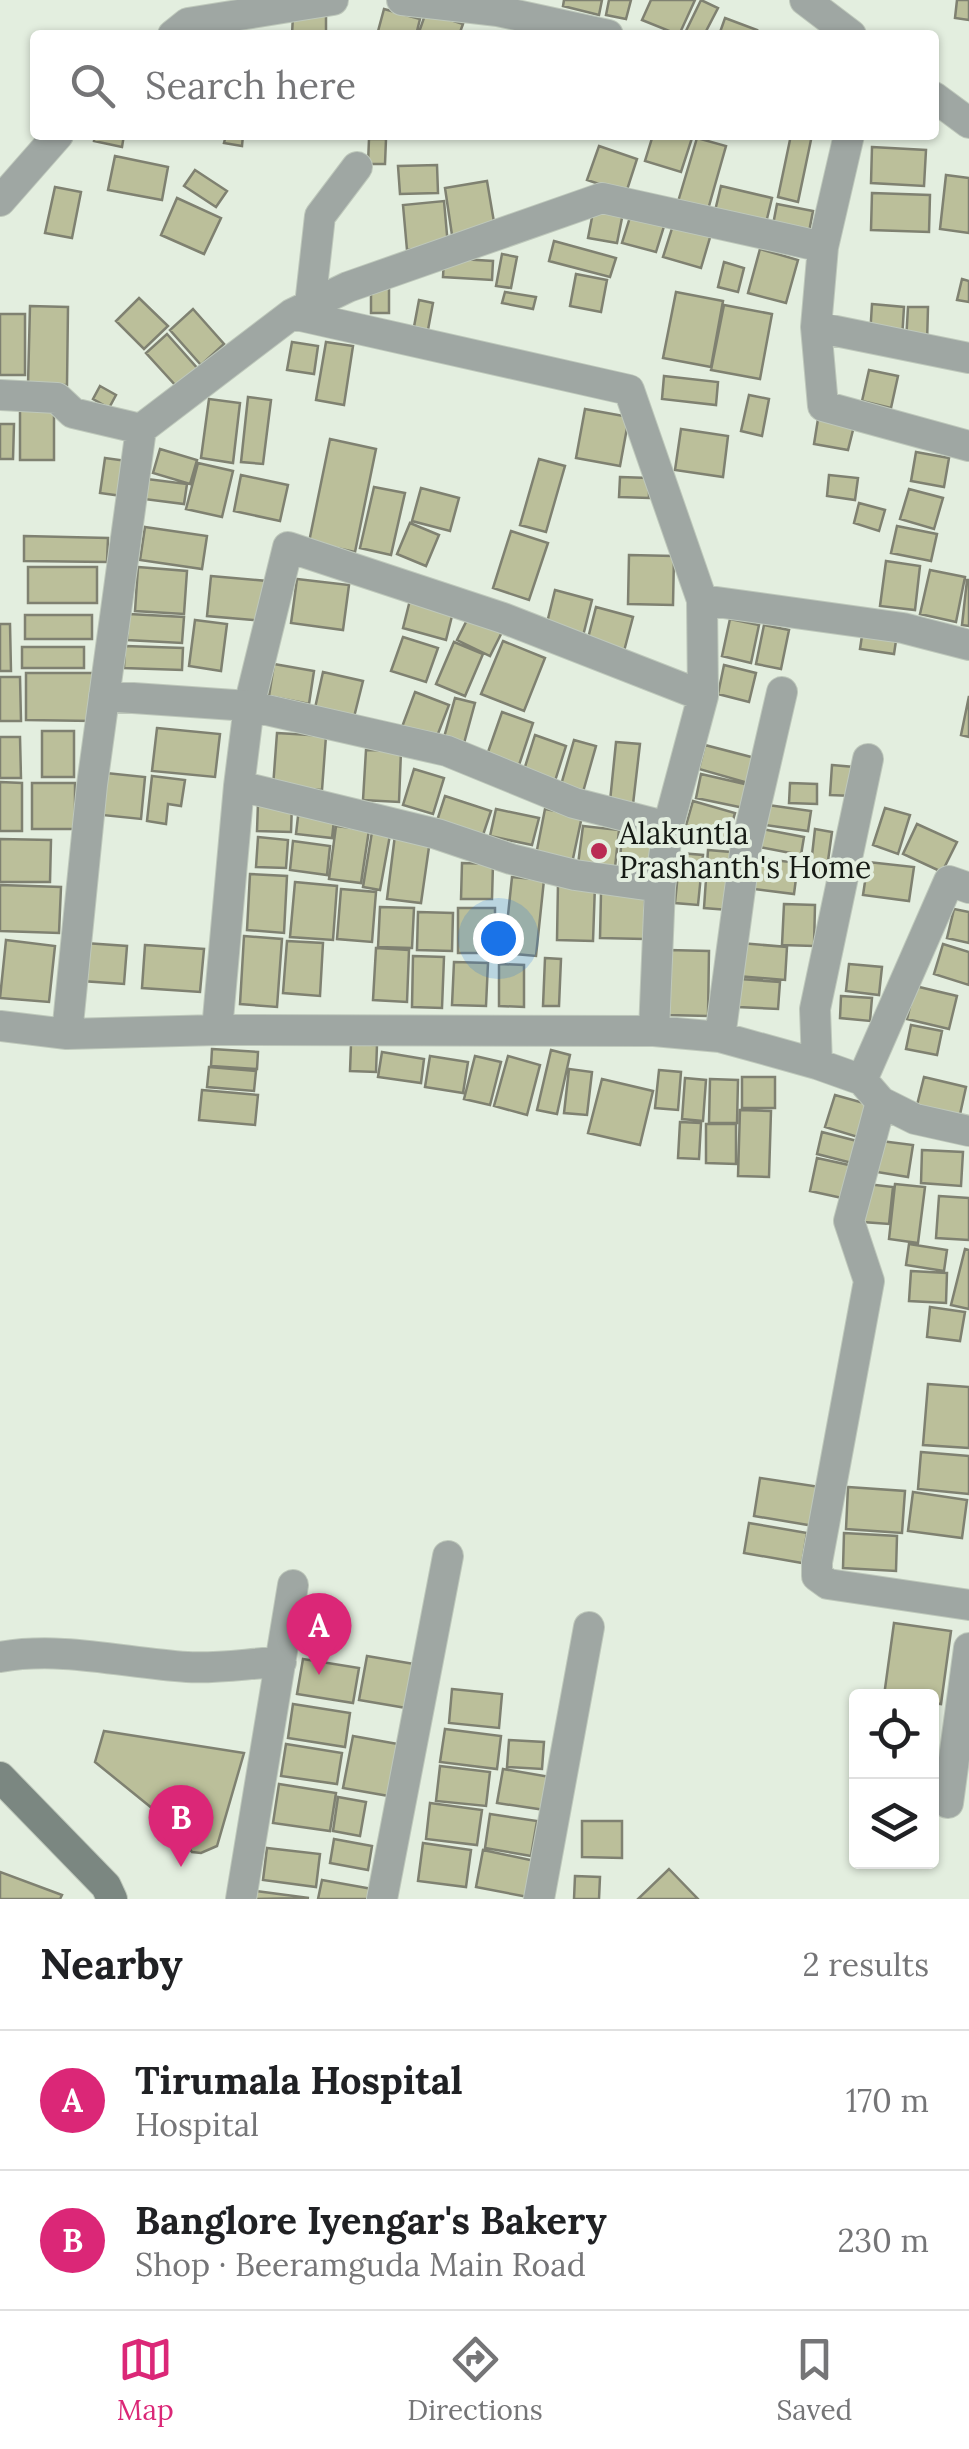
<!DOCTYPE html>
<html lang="en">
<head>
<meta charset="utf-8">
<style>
  :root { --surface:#fff; --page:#f6f6f6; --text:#202124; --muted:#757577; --line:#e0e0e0; --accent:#db2777 }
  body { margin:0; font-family:Lora,serif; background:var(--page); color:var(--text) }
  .controls { position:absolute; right:30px; bottom:30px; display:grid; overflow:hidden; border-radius:10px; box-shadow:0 2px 8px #0004 }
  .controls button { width:90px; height:90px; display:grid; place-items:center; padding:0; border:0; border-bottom:2px solid var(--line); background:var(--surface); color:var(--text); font:50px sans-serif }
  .you { position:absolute; left:498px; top:938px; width:35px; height:35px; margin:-25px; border:8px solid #fff; border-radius:50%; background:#1a73e8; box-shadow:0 0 0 15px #1a73e833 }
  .badge { display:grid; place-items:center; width:65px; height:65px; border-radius:50%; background:var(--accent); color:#fff; font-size:32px; font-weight:700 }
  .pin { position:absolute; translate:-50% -82px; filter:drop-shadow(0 2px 5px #0008) }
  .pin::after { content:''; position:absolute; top:52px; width:35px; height:30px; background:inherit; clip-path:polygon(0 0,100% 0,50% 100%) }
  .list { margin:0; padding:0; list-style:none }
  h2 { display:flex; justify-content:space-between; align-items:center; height:130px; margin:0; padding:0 40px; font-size:42px }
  h2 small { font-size:32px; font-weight:400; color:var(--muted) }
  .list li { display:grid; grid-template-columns:65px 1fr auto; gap:30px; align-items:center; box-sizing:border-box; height:140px; padding:0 40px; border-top:2px solid var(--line) }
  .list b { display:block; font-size:38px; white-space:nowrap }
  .list p { margin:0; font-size:32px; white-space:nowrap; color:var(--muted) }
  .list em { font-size:32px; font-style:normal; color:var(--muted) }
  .icon { flex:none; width:55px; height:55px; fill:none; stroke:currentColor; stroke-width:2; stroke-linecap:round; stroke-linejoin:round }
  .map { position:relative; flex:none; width:969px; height:1899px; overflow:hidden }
  .search { position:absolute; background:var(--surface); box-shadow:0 2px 8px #0004; left:30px; right:30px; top:30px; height:110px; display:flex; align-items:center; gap:25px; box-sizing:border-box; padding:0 35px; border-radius:10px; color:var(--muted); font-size:38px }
  .sheet { height:410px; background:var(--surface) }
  nav { display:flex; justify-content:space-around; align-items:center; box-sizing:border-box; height:140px; border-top:2px solid var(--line); background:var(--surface); font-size:28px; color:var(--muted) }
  nav a { display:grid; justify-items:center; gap:5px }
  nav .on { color:var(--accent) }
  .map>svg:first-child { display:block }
  .building { fill:#bbbf9a; stroke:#7f8171; stroke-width:2.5 }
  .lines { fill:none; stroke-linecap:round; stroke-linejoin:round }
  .minor-casing { stroke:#bec8bb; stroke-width:32 }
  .secondary-casing { stroke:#bec8bb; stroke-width:32 }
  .minor { stroke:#9fa7a3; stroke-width:30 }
  .secondary { stroke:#7b8781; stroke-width:30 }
  .poi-dot { fill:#ba2b54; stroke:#e3eedf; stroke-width:4 }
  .labels { text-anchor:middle; stroke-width:8; stroke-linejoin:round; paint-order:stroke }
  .poi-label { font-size:30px; fill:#161a15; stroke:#e3eedf; text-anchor:start }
</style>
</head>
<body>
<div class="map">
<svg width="969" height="1899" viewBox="0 0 969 1899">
  <rect width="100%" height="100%" fill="#e3eedf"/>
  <!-- building -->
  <path class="building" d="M564,0H602L599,15L563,6Z
    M609,0H631L626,19L606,15Z
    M651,0H695L679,35L642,20Z
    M701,0L718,8L704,35H684Z
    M957,0H969V20L955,18Z
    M384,9L420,19L416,35H377Z
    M426,12L463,24L459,35H418Z
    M293,15H326V35H292Z
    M725,18L757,30L755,35H719Z
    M95,135H124L122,147L94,141Z
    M226,135H243L242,146L224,143Z
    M653,135H693L681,172L645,161Z
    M791,135H812L798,202L778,197Z
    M697,138L726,146L707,213L677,205Z
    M369,139H386L385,164H368Z
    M599,146L637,159L626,193L587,180Z
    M872,147L926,150L924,186L871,183Z
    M115,156L168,167L162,200L108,190Z
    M437,165L438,193L400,194L398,166Z
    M195,170L227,191L216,207L184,186Z
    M946,175L969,178V233L940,229Z
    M487,181L495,228L452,235L445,188Z
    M721,186L772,198L765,227L714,215Z
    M55,187L81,192L72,238L45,233Z
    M872,193L930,195L929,232L871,230Z
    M177,198L221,218L204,254L161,235Z
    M444,201L448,246L407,250L403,205Z
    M777,204L813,211L808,237L772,230Z
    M594,207L623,213L617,243L588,238Z
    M631,214L665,223L656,252L622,243Z
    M674,222L711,234L701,268L663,257Z
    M554,241L616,258L610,277L549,261Z
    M760,249L798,260L786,303L748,293Z
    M502,254L517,257L511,288L496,286Z
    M444,258L493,261L492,280L443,277Z
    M724,262L744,268L738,292L718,287Z
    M576,274L607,280L601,312L570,306Z
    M962,279L969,281V302L957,300Z
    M371,282H389V313H371Z
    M505,292L536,297L533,309L502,303Z
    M676,292L723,301L711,367L663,358Z
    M139,298L168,326L144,349L116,321Z
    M419,300L433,303L427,335L413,332Z
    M872,304L904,307L902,339L870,336Z
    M724,305L772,314L760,379L711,370Z
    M30,306L68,307L67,385H28Z
    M908,307H928L927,343L906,342Z
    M193,309L224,344L201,365L170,330Z
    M0,314H25V375H0Z
    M167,334L198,369L177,387L146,353Z
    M292,342L318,346L314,374L287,370Z
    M326,342L353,346L344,405L316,400Z
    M869,370L898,376L891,408L862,401Z
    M664,376L718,382L716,405L662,399Z
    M100,386L116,395L109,408L93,399Z
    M749,395L769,399L762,436L741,431Z
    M248,397L271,400L263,464L241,462Z
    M209,399L240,403L233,463L201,458Z
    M54,407V460H20V408Z
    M585,409L629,417L620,466L576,458Z
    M818,419L854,426L848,450L814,444Z
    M0,424H14L13,459H0Z
    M681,429L728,436L723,477L675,470Z
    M330,439L376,449L355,552L309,542Z
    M160,449L197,460L190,484L153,473Z
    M916,452L949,458L944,487L911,481Z
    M105,458L127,461L122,496L100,493Z
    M539,459L565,466L546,532L520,525Z
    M198,463L233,471L222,517L186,509Z
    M241,475L288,485L280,521L234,511Z
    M829,475L858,478L855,500L827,496Z
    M620,477L649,478V498L619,497Z
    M147,479L187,484L184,504L144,499Z
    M374,487L405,493L391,555L360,548Z
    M421,488L459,498L450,531L412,521Z
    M909,489L943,498L934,529L900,519Z
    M859,503L885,510L879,531L854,523Z
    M410,523L439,535L426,566L397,554Z
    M897,526L937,534L931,561L891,553Z
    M145,527L207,536L202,569L140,560Z
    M511,531L548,543L529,600L493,588Z
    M24,536L108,538L107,562L24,561Z
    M629,555L674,556L673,605L628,604Z
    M886,561L920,566L915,610L880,606Z
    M28,567H97V603H28Z
    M138,567L187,571L184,614L135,611Z
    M930,570L965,577L956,622L920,614Z
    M211,576L267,581L264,621L207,616Z
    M297,579L349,585L343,630L291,623Z
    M967,580H969V626L962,625Z
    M555,590L592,600L582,640L545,631Z
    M411,596L454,608L446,640L403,628Z
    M596,607L633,617L623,655L586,646Z
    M471,612L504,628L490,656L457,640Z
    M129,614L184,617L182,643L127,640Z
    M25,615H92V639H25Z
    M730,619L759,625L751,663L722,656Z
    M195,620L227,624L221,671L189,666Z
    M0,624H10L11,671H0Z
    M764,625L789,630L781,669L756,664Z
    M863,629L897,634L894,654L860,649Z
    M403,637L438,648L426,682L391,671Z
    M503,641L545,658L524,711L481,694Z
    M454,642L483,654L465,696L436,684Z
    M125,646L183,648L182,670L124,668Z
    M22,647H84V668H22Z
    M274,664L314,671L309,704L269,696Z
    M724,665L756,673L749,702L718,694Z
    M323,672L363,681L354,717L315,708Z
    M26,673H94L93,721L26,720Z
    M0,677H20L21,721H0Z
    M415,692L449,705L436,739L402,727Z
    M969,696V737L961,735Z
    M455,698L475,703L463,747L443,741Z
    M502,712L533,723L519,765L487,755Z
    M157,728L220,734L215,777L152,771Z
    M42,731H74V777H42Z
    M277,733L326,736L322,790L273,787Z
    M535,735L566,746L555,781L524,770Z
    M0,737H20L21,778H0Z
    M574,740L596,746L583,792L561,785Z
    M616,742L640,744L632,813L609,811Z
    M705,745L755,758L748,783L699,769Z
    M366,750L401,751L399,802L363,800Z
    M832,765L854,767L853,796L830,795Z
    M414,769L444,778L433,814L403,805Z
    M106,773L145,777L141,819L102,815Z
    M701,774L749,785L744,808L696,798Z
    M152,776L185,780L181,806L168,804L166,824L147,821Z
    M0,782L22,783V831H0Z
    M32,783H75V829H32Z
    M790,783L817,784V804L789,803Z
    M445,796L491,811L481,841L435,827Z
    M693,801L735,813L727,840L685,829Z
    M258,803L292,804L291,832L257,831Z
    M768,805L811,811L808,831L765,825Z
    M299,808L335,812L332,838L296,834Z
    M885,808L910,815L898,854L873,845Z
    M496,809L539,818L532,845L490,836Z
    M545,809L582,816L571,868L535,860Z
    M917,824L957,842L942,872L903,854Z
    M336,826L369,830L361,883L329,879Z
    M583,826L619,830L614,877L577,872Z
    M762,829L804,837L801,855L759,847Z
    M815,829L832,832L826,875L810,873Z
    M372,832L390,835L380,890L363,887Z
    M622,832L655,835L652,878L619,876Z
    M395,835L430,840L421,903L387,899Z
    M258,837L288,840L286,868L256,867Z
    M0,839L51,840L50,882H0Z
    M293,841L330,846L327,875L290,870Z
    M708,850L731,852L728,910L704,908Z
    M680,853L703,855L698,905L675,903Z
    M749,857L798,863L794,894L746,888Z
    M868,862L914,867L909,901L863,895Z
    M462,863L493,864L492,899H461Z
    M250,874L287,876L284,933L247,930Z
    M512,877L544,880L536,956L504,953Z
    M295,882L337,886L333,940L290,937Z
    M558,883L595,885L593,941L557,940Z
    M0,885L61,887L59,933L0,931Z
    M341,889L376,892L372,942L337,939Z
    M601,893H645L644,939L600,938Z
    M784,904L815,905L814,946L782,945Z
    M380,907L414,908L412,948L378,947Z
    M458,908H495V953H458Z
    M954,909L969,912V943L947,938Z
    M418,912L453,913L452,951L417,950Z
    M244,936L282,939L277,1007L240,1004Z
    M6,940L55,946L49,1002L0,998Z
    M287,941L323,943L320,996L283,993Z
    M85,943L127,946L124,984L82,981Z
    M740,943L787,947L785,980L737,976Z
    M943,944L969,952V985L934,974Z
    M145,945L204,949L200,992L142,988Z
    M376,948L409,950L407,1002L373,1000Z
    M668,950L709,951L708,1016L668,1015Z
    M413,956L444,957L442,1008L412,1007Z
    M545,958L561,959L559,1006H543Z
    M454,962L488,963L486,1006L452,1005Z
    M499,964L524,965V1007L499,1006Z
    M849,964L882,967L879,995L846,991Z
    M740,979L780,982L778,1009L738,1007Z
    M915,986L957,996L949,1029L907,1019Z
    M841,996L872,998L870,1021L840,1018Z
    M911,1025L942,1031L937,1055L906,1049Z
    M351,1044L377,1045L376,1072L350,1071Z
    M212,1049L258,1052L257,1069L211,1066Z
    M551,1050L570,1055L557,1114L537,1110Z
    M382,1052L424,1059L421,1083L378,1077Z
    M430,1056L468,1062L463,1093L425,1087Z
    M475,1056L501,1062L490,1105L464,1099Z
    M508,1056L540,1065L527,1115L494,1106Z
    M209,1067L256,1071L254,1091L207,1087Z
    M569,1069L592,1072L587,1115L564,1113Z
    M659,1070L681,1072L678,1110L655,1108Z
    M742,1077H775V1108H742Z
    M924,1077L966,1087L959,1119L916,1109Z
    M685,1078L706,1080L703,1121L682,1119Z
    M602,1079L653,1091L640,1145L588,1133Z
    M710,1079L738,1080L737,1123H709Z
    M202,1090L258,1095L255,1125L199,1120Z
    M835,1095L871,1105L861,1138L825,1127Z
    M740,1110L771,1111L769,1177L738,1176Z
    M680,1122L701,1123L699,1159L678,1158Z
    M706,1124H736V1164L706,1163Z
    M822,1132L857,1141L852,1163L817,1154Z
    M881,1141L913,1145L908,1177L877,1172Z
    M922,1150L963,1152L961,1186L921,1183Z
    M817,1158L849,1165L842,1198L810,1191Z
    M867,1184L893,1187L889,1224L863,1222Z
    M895,1184L925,1187L918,1243L889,1239Z
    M939,1196L969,1198V1240L936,1238Z
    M909,1244L947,1250L944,1271L906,1265Z
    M965,1249L969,1250V1309L951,1305Z
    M911,1271L947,1273L946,1303L909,1301Z
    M930,1307L965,1312L960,1341L927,1337Z
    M928,1384L969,1387V1448L923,1445Z
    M921,1452L969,1456V1494L918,1489Z
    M760,1478L820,1487L814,1526L754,1516Z
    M848,1487L905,1491L902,1533L846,1529Z
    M913,1492L967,1500L962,1538L908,1531Z
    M749,1523L807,1533L802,1563L744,1553Z
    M844,1533L897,1536L896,1571L843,1568Z
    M894,1623L951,1631L941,1704L932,1703V1696H884Z
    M367,1656L426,1666L418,1710L359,1700Z
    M303,1659L359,1668L353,1703L297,1694Z
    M452,1689L502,1694L499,1728L449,1723Z
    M293,1704L350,1713L345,1747L288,1738Z
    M445,1729L501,1736L497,1769L440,1762Z
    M104,1731L244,1753L217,1846L201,1853L192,1852L169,1822L95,1762Z
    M353,1736L409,1746L400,1798L343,1788Z
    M509,1740L544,1742L542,1769L507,1767Z
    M286,1744L342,1753L337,1784L281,1776Z
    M440,1766L490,1772L486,1806L436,1801Z
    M503,1769L550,1777L545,1810L497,1803Z
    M279,1784L336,1793L330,1831L273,1823Z
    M338,1797L366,1802L360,1836L333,1831Z
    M430,1803L482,1810L477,1845L426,1839Z
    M490,1814L537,1821L531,1856L485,1848Z
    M582,1821H622V1858L582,1857Z
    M334,1839L372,1846L368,1870L330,1863Z
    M423,1843L471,1850L466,1887L418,1881Z
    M267,1848L320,1854L316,1887L263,1880Z
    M483,1850L535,1861L528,1897L476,1887Z
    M669,1869L698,1899H638Z
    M0,1872L62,1895L60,1899H0Z
    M575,1876L600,1877L599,1899H574Z
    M322,1880L378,1890L377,1899H318Z
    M256,1891L309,1898L255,1899Z"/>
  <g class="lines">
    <defs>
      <path id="minor" d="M402,0L498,11L608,35
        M805,0L851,35
        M173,35L188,23L333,0
        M934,97L969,123
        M849,135L823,247L816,327L823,406L969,446
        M0,201L58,135
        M310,305L320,216L357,167
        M292,314L629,390L702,600L703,696L668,827L660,887L654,1031
        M816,327L969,358
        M0,395L57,398L73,413L141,429L292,314L348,287L602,198L823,247
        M702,600L903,628L969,645
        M104,696L249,706L447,751L574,803L668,827
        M239,786L437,834L511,859L575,875L660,887
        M0,1026L67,1034L217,1030L654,1031L720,1037L817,1064L862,1080L881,1102L915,1119L969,1131
        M217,1030L239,786L249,706L288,547L503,618L703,696
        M67,1034L92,785L141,429
        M720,1037L745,852L782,692
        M817,1064L815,1009L868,759
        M862,1080L949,881L969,888
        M881,1102L849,1221L869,1281L817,1562V1576L828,1584L969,1605
        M0,1657C62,1646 125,1663 187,1667C218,1669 251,1663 281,1662
        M948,1803L969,1648
        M241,1899L293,1585
        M382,1899L448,1556
        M539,1899L589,1627"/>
      <path id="secondary" d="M0,1777L106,1886L112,1899"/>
    </defs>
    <!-- minor casing -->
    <use href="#minor" class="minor-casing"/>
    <!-- secondary casing -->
    <use href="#secondary" class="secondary-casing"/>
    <!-- minor -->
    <use href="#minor" class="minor"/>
    <!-- secondary -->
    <use href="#secondary" class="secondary"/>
  </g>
  <!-- markers -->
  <circle class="poi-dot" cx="599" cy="851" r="10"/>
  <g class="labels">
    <!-- poi labels -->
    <g class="poi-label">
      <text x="619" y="844">Alakuntla<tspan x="619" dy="34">Prashanth's Home</tspan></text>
    </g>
  </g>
</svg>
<div class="controls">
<button><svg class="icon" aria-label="locate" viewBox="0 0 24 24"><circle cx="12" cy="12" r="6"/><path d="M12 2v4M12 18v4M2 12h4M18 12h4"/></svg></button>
<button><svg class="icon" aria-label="layers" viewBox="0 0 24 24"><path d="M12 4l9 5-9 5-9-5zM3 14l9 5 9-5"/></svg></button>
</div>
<div class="you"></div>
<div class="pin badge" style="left:319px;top:1675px">A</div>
<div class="pin badge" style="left:181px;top:1867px">B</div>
<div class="search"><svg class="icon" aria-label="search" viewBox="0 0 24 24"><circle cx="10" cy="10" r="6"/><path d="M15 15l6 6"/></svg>Search here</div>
</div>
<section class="sheet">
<h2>Nearby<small>2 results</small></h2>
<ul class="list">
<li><span class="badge">A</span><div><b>Tirumala Hospital</b><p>Hospital</p></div><em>170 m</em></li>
<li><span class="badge">B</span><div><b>Banglore Iyengar's Bakery</b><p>Shop · Beeramguda Main Road</p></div><em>230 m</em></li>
</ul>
</section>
<nav>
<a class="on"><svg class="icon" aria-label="map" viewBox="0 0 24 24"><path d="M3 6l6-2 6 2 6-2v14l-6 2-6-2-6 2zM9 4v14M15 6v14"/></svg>Map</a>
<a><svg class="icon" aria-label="directions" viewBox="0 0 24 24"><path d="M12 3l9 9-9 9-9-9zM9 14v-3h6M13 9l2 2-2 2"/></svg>Directions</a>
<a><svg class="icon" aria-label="saved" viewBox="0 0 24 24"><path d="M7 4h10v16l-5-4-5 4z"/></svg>Saved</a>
</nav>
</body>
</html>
